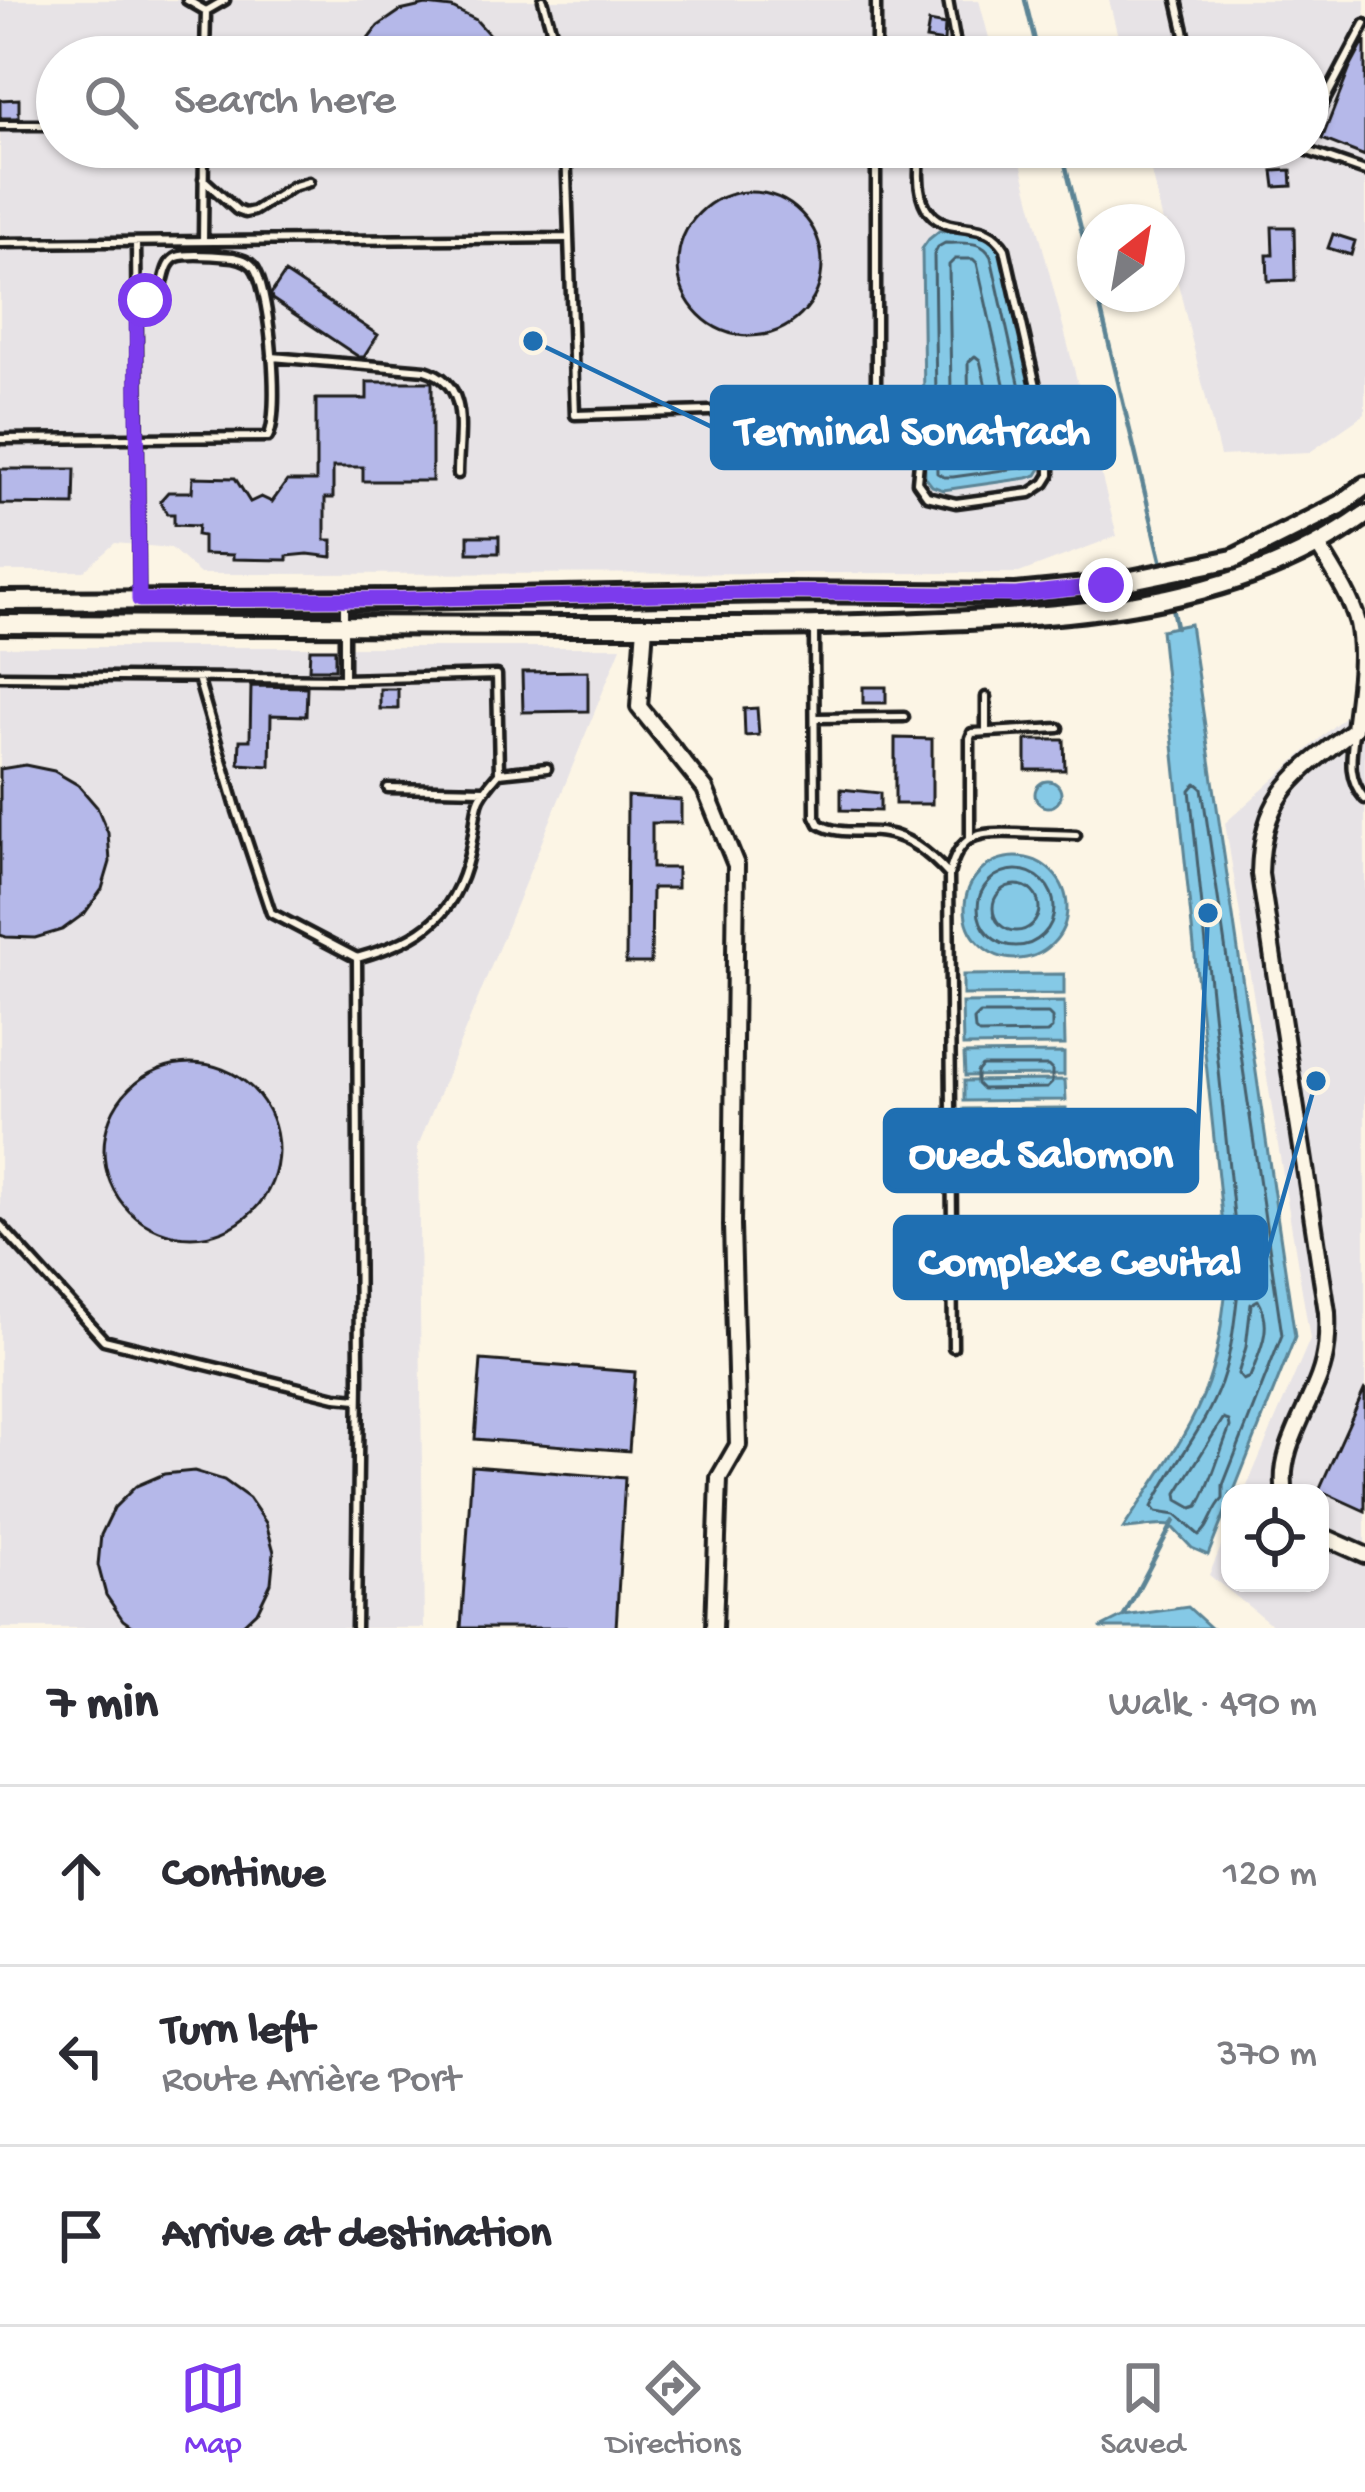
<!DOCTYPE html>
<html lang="en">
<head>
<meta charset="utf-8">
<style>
  :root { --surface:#fff; --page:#f7f7f7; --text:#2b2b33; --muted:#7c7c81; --line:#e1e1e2; --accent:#7c3aed }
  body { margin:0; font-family:"Gochi Hand",sans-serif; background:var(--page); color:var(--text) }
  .controls { position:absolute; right:36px; bottom:36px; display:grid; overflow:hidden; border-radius:24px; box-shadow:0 3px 9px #0004 }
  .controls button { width:108px; height:108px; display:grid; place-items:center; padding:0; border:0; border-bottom:3px solid var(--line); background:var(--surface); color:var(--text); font:60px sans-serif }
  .compass { position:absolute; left:1077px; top:204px; width:108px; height:108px; border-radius:50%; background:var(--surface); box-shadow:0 3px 9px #0004; rotate:31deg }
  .stop { position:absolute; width:36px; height:36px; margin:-27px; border:9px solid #7c3aed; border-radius:50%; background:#fff }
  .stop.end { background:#7c3aed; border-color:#fff; box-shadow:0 3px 12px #0008 }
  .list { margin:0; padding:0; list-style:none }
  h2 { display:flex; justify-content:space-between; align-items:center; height:156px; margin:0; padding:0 48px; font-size:51px }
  h2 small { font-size:39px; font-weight:400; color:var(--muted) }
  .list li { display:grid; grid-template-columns:78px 1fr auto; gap:36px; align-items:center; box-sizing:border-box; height:180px; padding:0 48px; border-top:3px solid var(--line) }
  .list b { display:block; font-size:45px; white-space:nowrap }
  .list p { margin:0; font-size:39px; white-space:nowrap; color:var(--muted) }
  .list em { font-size:39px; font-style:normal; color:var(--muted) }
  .icon { flex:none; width:66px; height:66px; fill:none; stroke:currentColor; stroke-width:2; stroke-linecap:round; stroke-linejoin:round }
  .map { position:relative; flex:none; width:1365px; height:1628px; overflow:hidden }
  .search { position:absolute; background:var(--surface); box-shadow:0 3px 9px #0004; left:36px; right:36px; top:36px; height:132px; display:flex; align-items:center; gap:30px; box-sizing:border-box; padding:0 42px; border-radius:66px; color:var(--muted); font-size:45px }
  .sheet { height:696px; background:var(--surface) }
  nav { display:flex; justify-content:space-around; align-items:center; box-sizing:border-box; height:168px; border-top:3px solid var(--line); background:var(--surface); font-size:33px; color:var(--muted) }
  nav a { display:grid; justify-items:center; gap:6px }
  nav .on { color:var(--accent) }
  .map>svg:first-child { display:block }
  .built { fill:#e7e3e6 }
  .water { fill:#85c9e6; stroke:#5b8495; stroke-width:3 }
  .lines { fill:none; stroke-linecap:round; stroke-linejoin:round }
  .shore { stroke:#46616d; stroke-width:3 }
  .stream { stroke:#5b8495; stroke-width:4.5 }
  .building { fill:#b5b8e9; stroke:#1c1c1c; stroke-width:3 }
  .service-casing { stroke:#1c1c1c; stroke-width:15 }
  .minor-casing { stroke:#1c1c1c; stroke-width:22 }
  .tertiary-casing { stroke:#1c1c1c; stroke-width:26 }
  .service { stroke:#fcf5e5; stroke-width:6 }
  .minor { stroke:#fcf5e5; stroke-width:14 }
  .tertiary { stroke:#fcf5e5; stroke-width:16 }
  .route { stroke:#7c3aed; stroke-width:15 }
  .leader { fill:none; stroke:#1f6fb2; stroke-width:4.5 }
  .callout-dot { fill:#1f6fb2; stroke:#fcf5e5; stroke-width:4.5 }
  .callout { fill:#1f6fb2; stroke:#1f6fb2; stroke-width:4.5 }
  .callout-label { font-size:45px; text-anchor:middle; font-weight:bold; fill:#fff }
</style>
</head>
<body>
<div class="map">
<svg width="1365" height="1628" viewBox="0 0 1365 1628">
  <rect width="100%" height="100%" fill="#fcf5e5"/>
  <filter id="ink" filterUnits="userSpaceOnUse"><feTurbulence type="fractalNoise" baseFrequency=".00833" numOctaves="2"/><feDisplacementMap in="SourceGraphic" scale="24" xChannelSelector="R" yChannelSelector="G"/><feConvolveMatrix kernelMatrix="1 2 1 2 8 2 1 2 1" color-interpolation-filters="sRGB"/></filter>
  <g filter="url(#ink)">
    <!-- built -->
    <path class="built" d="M0,0H979L994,57H57V147H1017L1117,536L1019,573L200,574L171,548L115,543L84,571H0Z
      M1109,0H1365V414L1310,452L1220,456L1167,238V222H1163L1145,147H1308V57H1123Z
      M0,647H621L418,1146L424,1628H0Z
      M1365,698V1628H1276L1209,1575L1230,1526V1583H1320V1493H1244L1310,1339L1225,823Z"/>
    <!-- water -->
    <path class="water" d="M939,231C966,232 991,226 1003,253L1048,457L1037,475L1027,478L943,490L932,486L925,477L922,249L929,239Z
      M1190,624L1295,1337L1233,1493H1230V1500L1208,1555L1192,1548L1171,1526C1154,1524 1139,1529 1123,1529C1152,1483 1190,1435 1208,1383C1220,1348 1223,1310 1228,1273L1161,630Z
      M1035 794a13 13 0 1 1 26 0a13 13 0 1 1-26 0Z
      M965 908a51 51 0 1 1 102 0a51 51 0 1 1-102 0Z
      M1064,974V994L963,995V975Z
      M1064,1002L1065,1045L963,1046L962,1003Z
      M1064,1053V1075L965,1076L964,1054Z
      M1065,1080L1066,1100L964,1101V1081Z
      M1066,1108V1152H964V1109Z
      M1188,1607L1211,1628H1100L1124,1616Z"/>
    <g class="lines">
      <!-- shore -->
      <path class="shore" d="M945,243C963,244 983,239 991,257L1035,455L1033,461L1025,467L953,477H944L937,473L934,255L938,247Z
        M955,259H973L977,263L1018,446L1014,453L958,461L952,457L949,265Z
        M975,356L980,360L996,432L992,438L975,440L969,435L968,362Z
        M1196,783L1202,788L1282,1335L1223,1485V1499C1212,1509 1210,1529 1199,1535L1176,1515L1156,1512L1152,1507C1171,1468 1200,1434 1217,1393C1233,1356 1235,1313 1240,1274L1190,790Z
        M978 908a38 38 0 1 1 76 0a38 38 0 1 1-76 0Z
        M993 908a23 23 0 1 1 46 0a23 23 0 1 1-46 0Z
        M980,1014H1048L1052,1018V1029L1047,1033L979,1034L975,1030L974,1020Z
        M982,1066H1048L1052,1070V1083L1047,1088L982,1089L977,1084V1072Z
        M982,1120H1049L1053,1124L1054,1135L1048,1140H981L976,1136V1126Z
        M1258,1300C1274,1326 1260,1351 1250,1377L1243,1380L1238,1374L1246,1347L1251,1304Z
        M1223,1419L1229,1421L1230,1427C1219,1453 1212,1483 1198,1506L1192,1508L1178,1500L1177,1493Z"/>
      <!-- stream -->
      <path class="stream" d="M1025,0L1039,57
        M1061,147L1095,286
        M1097,294L1163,568
        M1171,603L1176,627
        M1124,1616L1174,1521"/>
    </g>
    <!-- building -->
    <path class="building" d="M426,5L452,8L476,20L494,40L501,57H359L362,47L378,26L400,11Z
      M929,22L945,25L944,42L926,39Z
      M1365,40V156L1322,139L1350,68Z
      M19,99V118H0V100Z
      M1291,170L1292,186L1275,187L1273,171Z
      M678 264a72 72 0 1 1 144 0a72 72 0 1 1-144 0Z
      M1272,227H1294L1295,280L1268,281L1267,255H1273Z
      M1333,234L1355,241L1351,255L1328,248Z
      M285,273L378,335L364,357H359L272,299L271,294Z
      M367,382H432V481H363V467H333V498H325V540H332V557L308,554L287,556V560L233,559V555L203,554V536L197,535L198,526L174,525V514H167L160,501L168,492H192L193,477L235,478L250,502L261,497L272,502L287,481H316V399H367Z
      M0,469H75L74,505L0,504Z
      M468,536H499V553H468Z
      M310,649H335V669H309Z
      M588,671V711L523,712L522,672Z
      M251,686L307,687L306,716L271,715L270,766L239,764L240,740H250Z
      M863,687H886V703H863Z
      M380,689H398V709H380Z
      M757,708L759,735L745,736L744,709Z
      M895,738L932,739V804H895Z
      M1026,740H1064L1065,770H1026Z
      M25,765L54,771L78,785L97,807L108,833L110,862L102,889L85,913L62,930L35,938L6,937L0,935V769Z
      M841,789L880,793V811L841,810Z
      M627,796L681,800V823H652V868H677V888H652L651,963H626Z
      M104 1150a87 87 0 1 1 174 0a87 87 0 1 1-174 0Z
      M481,1360L635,1372L629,1451L475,1439Z
      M1365,1388V1511L1319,1490Z
      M472,1466L625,1478L616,1628H461Z
      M194,1471L224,1480L249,1498L266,1523L274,1552L271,1583L258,1610L239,1628H134L123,1620L106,1595L98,1565L101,1535L114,1508L136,1486L164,1474Z"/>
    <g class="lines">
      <defs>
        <path id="service" d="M187,0L206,11L205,57
          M543,0L559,57
          M876,0V57
          M948,0L955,39V57
          M1177,0L1190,57
          M206,11L225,0
          M0,125H57
          M1308,132L1365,24
          M566,147L575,415L876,406V147
          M1269,147H1300
          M1299,148L1365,171
          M203,179L237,210L245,213L254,211L292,187L309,182
          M203,241L204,147
          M136,242L139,597
          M0,243L566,238
          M272,357L425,370C472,384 458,434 458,474
          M0,439L268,437C281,413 270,297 256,271C252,262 243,259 233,257C222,256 187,253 177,257C156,267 174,302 137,299
          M921,442L917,482L927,496L956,503L1030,493L1045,483L1050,475V448L1005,249C991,227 977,230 955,226C915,220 916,177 922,147
          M344,603V679
          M814,630L815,816L819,824C839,836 862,829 885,833C910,837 933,857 949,875L953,1347
          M0,676L344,679L497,675L499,773C472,804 479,801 472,840C459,915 426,938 357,958L271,913L237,811L198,678
          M986,697V729
          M815,718L904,717
          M1354,733C1351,757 1347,779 1365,799
          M499,773L547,768
          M388,788L485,790
          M970,839V738L972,733L1059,728
          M949,875C959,833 978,832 1016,833C1036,834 1056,834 1076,835
          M0,1225L104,1340L336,1397L358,1399
          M356,1628L359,1378L357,958"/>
        <path id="minor" d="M645,626L639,707L705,789L736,865L732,1226L738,1445L719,1478L714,1628
          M1285,1493C1277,1454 1306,1413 1319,1377C1327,1355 1328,1335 1327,1312L1260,874C1262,793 1295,775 1354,729C1358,694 1365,657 1358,623C1350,595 1332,569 1318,545
          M1320,1535L1365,1555"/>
        <path id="tertiary" d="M0,601L401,599L780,592L1016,594L1107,585L1233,559L1340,505L1365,486
          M0,624C191,625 383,625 574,626C690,626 805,627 920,622C1073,616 1237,608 1365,515"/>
      </defs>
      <!-- service casing -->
      <use href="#service" class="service-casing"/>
      <!-- minor casing -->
      <use href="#minor" class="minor-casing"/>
      <!-- tertiary casing -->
      <use href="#tertiary" class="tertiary-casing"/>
      <!-- service -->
      <use href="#service" class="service"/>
      <!-- minor -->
      <use href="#minor" class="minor"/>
      <!-- tertiary -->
      <use href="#tertiary" class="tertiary"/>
    </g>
  </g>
  <g class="lines" filter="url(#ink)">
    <!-- route -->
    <path class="route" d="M145,300L136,299L139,600L401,599L780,592L1016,595L1106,585"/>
  </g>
  <!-- callouts -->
  <path class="leader" d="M533 341L712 427M1208 913L1197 1150M1316 1081L1266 1258"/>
  <g class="callout-dot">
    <circle cx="533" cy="341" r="12"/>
    <circle cx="1208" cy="913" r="12"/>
    <circle cx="1316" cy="1081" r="12"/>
  </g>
  <g class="callout">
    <rect x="712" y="387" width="402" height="81" rx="12"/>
    <rect x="885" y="1110" width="312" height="81" rx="12"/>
    <rect x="895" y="1217" width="371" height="81" rx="12"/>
  </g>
  <g class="callout-label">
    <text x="913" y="443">Terminal Sonatrach</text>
    <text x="1041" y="1166">Oued Salomon</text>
    <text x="1080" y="1274">Complexe Cevital</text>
  </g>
</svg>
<div class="controls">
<button><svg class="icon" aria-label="locate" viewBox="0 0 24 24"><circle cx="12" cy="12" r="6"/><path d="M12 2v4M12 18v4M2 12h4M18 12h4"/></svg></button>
</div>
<svg class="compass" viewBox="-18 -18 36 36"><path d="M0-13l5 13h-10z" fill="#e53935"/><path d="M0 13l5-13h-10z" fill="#7c7c81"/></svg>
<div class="stop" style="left:145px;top:300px"></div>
<div class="stop end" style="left:1106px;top:585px"></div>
<div class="search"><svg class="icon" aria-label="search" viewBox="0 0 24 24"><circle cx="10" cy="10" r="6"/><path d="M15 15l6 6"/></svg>Search here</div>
</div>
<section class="sheet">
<h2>7 min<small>Walk · 490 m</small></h2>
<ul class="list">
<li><svg class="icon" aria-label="ahead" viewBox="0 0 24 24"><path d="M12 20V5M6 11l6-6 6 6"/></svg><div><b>Continue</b></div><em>120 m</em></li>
<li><svg class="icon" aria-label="left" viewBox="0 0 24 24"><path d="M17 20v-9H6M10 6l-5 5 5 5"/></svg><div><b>Turn left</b><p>Route Arrière Port</p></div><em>370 m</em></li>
<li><svg class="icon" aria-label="arrive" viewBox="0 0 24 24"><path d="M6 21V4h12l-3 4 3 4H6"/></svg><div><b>Arrive at destination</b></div></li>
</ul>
</section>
<nav>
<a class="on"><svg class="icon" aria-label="map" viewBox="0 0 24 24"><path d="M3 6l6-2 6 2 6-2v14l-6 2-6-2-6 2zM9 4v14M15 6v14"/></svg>Map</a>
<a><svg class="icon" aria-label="directions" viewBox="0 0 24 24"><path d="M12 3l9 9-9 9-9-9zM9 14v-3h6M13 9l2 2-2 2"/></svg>Directions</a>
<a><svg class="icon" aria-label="saved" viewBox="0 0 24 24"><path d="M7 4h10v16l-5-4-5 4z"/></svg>Saved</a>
</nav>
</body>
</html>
